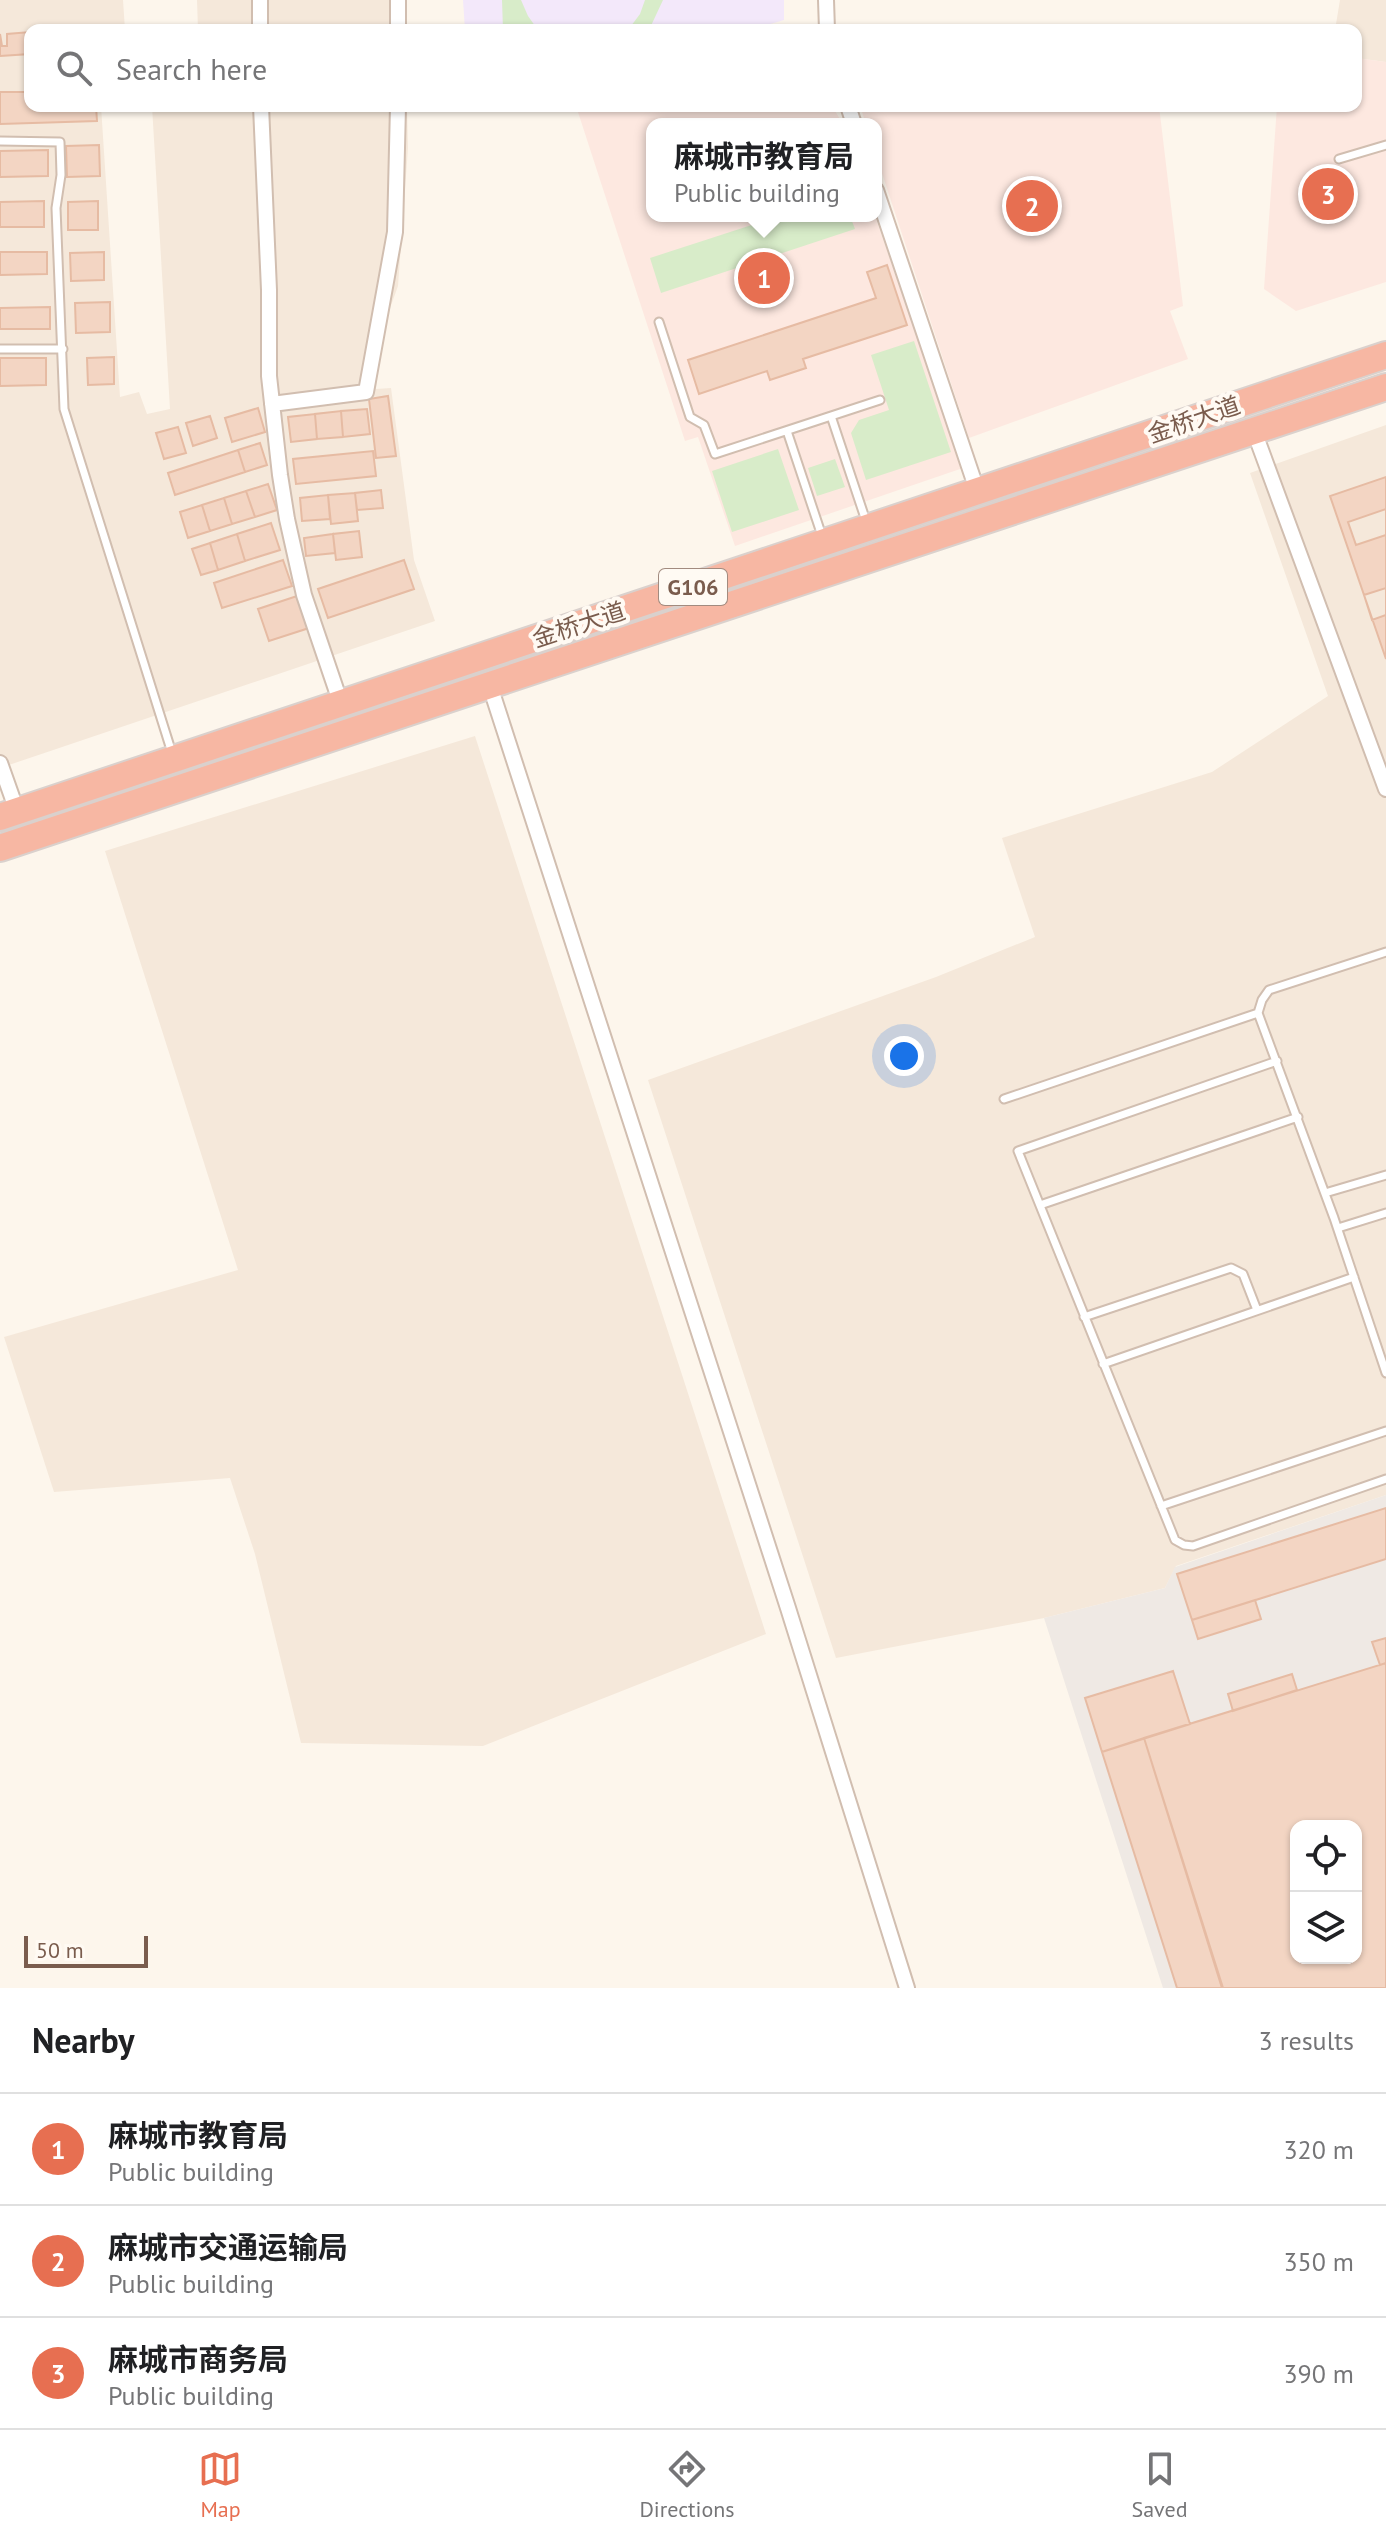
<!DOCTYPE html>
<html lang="en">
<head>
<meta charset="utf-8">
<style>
  :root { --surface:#fff; --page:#f6f6f6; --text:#202124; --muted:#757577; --line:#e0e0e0; --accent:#e76f51 }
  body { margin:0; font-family:"PT Sans","Noto Sans SC",sans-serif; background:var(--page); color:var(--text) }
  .controls { position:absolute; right:24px; bottom:24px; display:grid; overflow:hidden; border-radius:16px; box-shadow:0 2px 6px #0004 }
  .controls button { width:72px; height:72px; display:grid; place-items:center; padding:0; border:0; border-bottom:2px solid var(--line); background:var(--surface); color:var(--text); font:40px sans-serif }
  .scale { position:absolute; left:24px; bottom:20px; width:124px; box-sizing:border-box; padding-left:8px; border:4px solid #7a5c4d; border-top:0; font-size:22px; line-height:28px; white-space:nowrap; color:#7a5c4d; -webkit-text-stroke:6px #fffaf3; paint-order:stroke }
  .you { position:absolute; left:904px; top:1056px; width:28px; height:28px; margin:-20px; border:6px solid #fff; border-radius:50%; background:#1a73e8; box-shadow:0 0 0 12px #1a73e833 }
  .badge { display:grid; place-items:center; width:52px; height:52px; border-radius:50%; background:var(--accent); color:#fff; font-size:26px; font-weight:700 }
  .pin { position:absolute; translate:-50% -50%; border:4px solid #fff; box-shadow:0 2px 8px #0006 }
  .popup { position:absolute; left:646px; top:118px; width:236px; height:104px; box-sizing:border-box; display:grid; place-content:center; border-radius:16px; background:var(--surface); filter:drop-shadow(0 2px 6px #0005); font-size:26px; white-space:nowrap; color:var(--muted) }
  .popup b { font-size:30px; color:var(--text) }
  .popup::after { content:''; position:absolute; left:50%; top:100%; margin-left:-16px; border:16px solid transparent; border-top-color:var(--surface) }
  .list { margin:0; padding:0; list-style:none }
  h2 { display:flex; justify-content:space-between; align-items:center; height:104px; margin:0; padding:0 32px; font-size:34px }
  h2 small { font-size:26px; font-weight:400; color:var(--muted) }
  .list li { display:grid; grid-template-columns:52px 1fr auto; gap:24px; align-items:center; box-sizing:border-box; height:112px; padding:0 32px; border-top:2px solid var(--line) }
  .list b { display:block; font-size:30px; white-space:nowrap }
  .list p { margin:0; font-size:26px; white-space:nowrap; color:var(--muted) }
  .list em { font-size:26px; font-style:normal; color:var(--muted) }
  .icon { flex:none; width:44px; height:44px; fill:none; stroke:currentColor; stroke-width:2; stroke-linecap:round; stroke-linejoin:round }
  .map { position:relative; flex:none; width:1386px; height:1988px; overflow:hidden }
  .search { position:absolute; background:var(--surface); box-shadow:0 2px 6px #0004; left:24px; right:24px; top:24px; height:88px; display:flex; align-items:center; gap:20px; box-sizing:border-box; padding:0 28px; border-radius:16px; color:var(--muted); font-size:30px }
  .sheet { height:440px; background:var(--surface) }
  nav { display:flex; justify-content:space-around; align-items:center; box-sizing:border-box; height:112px; border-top:2px solid var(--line); background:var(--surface); font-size:22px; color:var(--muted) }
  nav a { display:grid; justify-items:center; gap:4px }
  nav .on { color:var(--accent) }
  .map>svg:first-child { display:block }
  .residential { fill:#f5e8da }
  .commercial { fill:#fde8e0 }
  .industrial { fill:#efe9e4; fill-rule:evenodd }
  .education { fill:#f3e8fa }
  .green { fill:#d8ecc9 }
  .building { fill:#f3d5c3; stroke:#e6bba3; stroke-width:2; fill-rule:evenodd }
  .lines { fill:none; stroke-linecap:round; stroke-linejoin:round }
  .lane-casing { stroke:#d1beb0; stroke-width:11 }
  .street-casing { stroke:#d1beb0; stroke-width:18 }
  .highway-casing { stroke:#dad1cd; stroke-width:30 }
  .lane { stroke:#fff; stroke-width:7 }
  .street { stroke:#fff; stroke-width:14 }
  .highway { stroke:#f7b7a3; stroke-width:26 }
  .labels { text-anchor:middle; stroke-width:8; stroke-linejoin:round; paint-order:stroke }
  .shield { fill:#fffaf3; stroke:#a28b7f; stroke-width:2 }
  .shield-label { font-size:22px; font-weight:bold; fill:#7a5c4d }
  .street-label { font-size:24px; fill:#7a5c4d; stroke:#fffaf3 }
</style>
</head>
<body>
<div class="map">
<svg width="1386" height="1988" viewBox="0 0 1386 1988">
  <rect width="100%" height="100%" fill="#fdf6ec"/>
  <!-- residential -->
  <path class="residential" d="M0,0H123L125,30H30V106H101L120,397L139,392L147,414L170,409L152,106H407L408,148L398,286L380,336L376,389L391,388L414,560L435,621L0,768Z
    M197,0H405L406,30H198Z
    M1340,0H1386V62L1356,58V30H1335Z
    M1386,425V1495L1176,1566L1165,1588L1044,1618L836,1658L648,1080L936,977L1035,937L1002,838L1212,772L1328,696L1250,473Z
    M475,736L766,1634L483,1746L301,1743L255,1554L230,1478L54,1492L4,1337L238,1270L105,851Z"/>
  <!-- commercial -->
  <path class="commercial" d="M1356,58L1386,62V282L1296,311L1264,289L1277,106H1356Z
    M576,106H832L843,124H652V216H875L963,468L735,546L698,437L685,441Z
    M860,106H1159L1183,306L1170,311L1188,359L969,438L876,155V124H866Z"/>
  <!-- industrial -->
  <path class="industrial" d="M1386,1495V1988H1163L1044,1618L1165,1588L1175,1567ZM1296,1826H1356V1958H1296Z"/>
  <!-- education -->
  <path class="education" d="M463,0H784V20L750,30H465Z"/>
  <!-- green -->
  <path class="green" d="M502,0H521L528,16L538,30H503Z
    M645,0H663L649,30H628L640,14Z
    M779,216H850L855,229L661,293L650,258Z
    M914,341L951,452L866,480L851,433L859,420L889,410L871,355Z
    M778,449L799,510L732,532L712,471Z
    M835,459L845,487L817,496L808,468Z"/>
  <!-- building -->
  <path class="building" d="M111,27V30H65Z
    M30,32V54L0,56V34L2,46H7V34Z
    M0,92H30V106H96L97,121L0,124Z
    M99,145L100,176L67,177L66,146Z
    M48,150V176L0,177V151Z
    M44,201V227H0V202Z
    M98,201V230H68V202Z
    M0,252H47V274L0,275Z
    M104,252V280L71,281L70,253Z
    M887,265L907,325L803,359L806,368L770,380L767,371L699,394L688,360L876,298L867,272Z
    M110,302V332L76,333L75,303Z
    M50,307V329H0V308Z
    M114,357V384L88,385L87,358Z
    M0,358H46V385L0,386Z
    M388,396L396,456L376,458L369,399Z
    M258,408L265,432L232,442L225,418Z
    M367,409L370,434L343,437L341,411Z
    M341,411L343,437L317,439L315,414Z
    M315,414L317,439L291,442L288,417Z
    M210,416L217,438L193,446L186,423Z
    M178,427L186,453L164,459L156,433Z
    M260,443L267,465L245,472L238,450Z
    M238,450L245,472L175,495L168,473Z
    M373,451L376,476L296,484L293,459Z
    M1386,477V659L1330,496Z
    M268,484L277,510L255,517L246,491Z
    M381,490L383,508L357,510L355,493Z
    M246,491L255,517L232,524L224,498Z
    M355,493L358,521L331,524L328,495Z
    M328,495L330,519L302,521L300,498Z
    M224,498L232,524L210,531L202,505Z
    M202,505L210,531L188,538L180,512Z
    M1386,509V535L1356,545L1348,522Z
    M271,523L280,550L245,561L237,534Z
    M359,531L362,557L336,560L333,534Z
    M237,534L245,561L218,570L210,543Z
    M333,534L335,553L306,556L304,538Z
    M210,543L218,570L201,575L192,549Z
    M283,560L292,586L222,608L214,583Z
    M404,560L414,589L328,618L318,589Z
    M1386,588V615L1372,620L1364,595Z
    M297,596L309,628L269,641L258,609Z
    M1386,1508V1559L1192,1620L1177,1574Z
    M1255,1600L1261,1619L1198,1639L1192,1620Z
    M1386,1638V1663L1380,1665L1372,1642Z
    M1386,1663V1988H1222L1144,1738ZM1296,1826H1356V1958H1296Z
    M1173,1671L1190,1724L1102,1752L1085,1698Z
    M1292,1674L1297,1690L1233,1711L1228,1694Z
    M1144,1738L1223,1988H1177L1102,1752Z"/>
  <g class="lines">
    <defs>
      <path id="lane" d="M0,141L60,142L61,175L56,208L64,409L172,753
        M1339,159L1386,145
        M659,322L690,417L704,425L715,454L880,400
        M0,349H63
        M831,416L867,524
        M787,431L823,539
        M1386,952L1269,990L1262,1000L1258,1013L1334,1218L1386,1373
        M1277,1061L1018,1151L1175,1540L1184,1545L1193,1546L1386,1479
        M1004,1099L1258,1013
        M1325,1193L1386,1175
        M1040,1205L1298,1117
        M1338,1228L1386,1213
        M1084,1317L1231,1268L1243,1274L1257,1310
        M1103,1364L1354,1277
        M1161,1506L1386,1431"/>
      <path id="street" d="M260,0V30
        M826,0L827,30
        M398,30V0
        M261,106L269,290V376L280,475L287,519L304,595L341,704
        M848,106L854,124
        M876,190L978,493
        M272,404L366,392L395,232L398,106
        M1254,431L1386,789
        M490,686L788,1608L907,1988
        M0,763L17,811"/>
      <path id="highway" d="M0,817L1386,355
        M0,848L1386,387"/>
    </defs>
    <!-- lane casing -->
    <use href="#lane" class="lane-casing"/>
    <!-- street casing -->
    <use href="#street" class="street-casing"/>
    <!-- highway casing -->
    <use href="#highway" class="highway-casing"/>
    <!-- lane -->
    <use href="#lane" class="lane"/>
    <!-- street -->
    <use href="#street" class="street"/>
    <!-- highway -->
    <use href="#highway" class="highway"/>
  </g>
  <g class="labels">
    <!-- shield labels -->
    <rect class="shield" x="659" y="569" width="68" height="36" rx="6"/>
    <g class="shield-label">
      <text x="693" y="595">G106</text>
    </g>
    <!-- street labels -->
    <g class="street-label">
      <text transform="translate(1194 420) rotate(-19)" y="8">金桥大道</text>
      <text transform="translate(579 625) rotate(-18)" y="8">金桥大道</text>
    </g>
  </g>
</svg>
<div class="controls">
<button><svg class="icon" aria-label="locate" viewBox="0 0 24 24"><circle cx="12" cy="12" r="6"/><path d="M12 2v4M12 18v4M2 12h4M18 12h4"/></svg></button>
<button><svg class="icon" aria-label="layers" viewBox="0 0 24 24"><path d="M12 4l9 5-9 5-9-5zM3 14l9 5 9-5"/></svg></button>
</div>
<div class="scale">50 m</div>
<div class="you"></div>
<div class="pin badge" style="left:764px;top:278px">1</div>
<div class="popup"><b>麻城市教育局</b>Public building</div>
<div class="pin badge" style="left:1032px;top:206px">2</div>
<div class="pin badge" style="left:1328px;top:194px">3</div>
<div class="search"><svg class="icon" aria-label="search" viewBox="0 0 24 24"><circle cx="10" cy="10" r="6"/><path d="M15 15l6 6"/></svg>Search here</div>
</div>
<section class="sheet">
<h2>Nearby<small>3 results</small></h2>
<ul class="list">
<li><span class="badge">1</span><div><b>麻城市教育局</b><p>Public building</p></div><em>320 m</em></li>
<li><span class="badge">2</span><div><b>麻城市交通运输局</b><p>Public building</p></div><em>350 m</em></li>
<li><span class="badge">3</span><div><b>麻城市商务局</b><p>Public building</p></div><em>390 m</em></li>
</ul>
</section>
<nav>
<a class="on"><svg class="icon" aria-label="map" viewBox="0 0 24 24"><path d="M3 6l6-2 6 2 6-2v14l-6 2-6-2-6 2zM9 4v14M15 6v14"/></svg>Map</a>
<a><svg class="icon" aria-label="directions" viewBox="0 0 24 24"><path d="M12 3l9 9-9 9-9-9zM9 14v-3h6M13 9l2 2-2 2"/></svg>Directions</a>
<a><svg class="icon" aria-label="saved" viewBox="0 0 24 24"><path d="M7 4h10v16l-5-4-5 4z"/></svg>Saved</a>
</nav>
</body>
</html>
